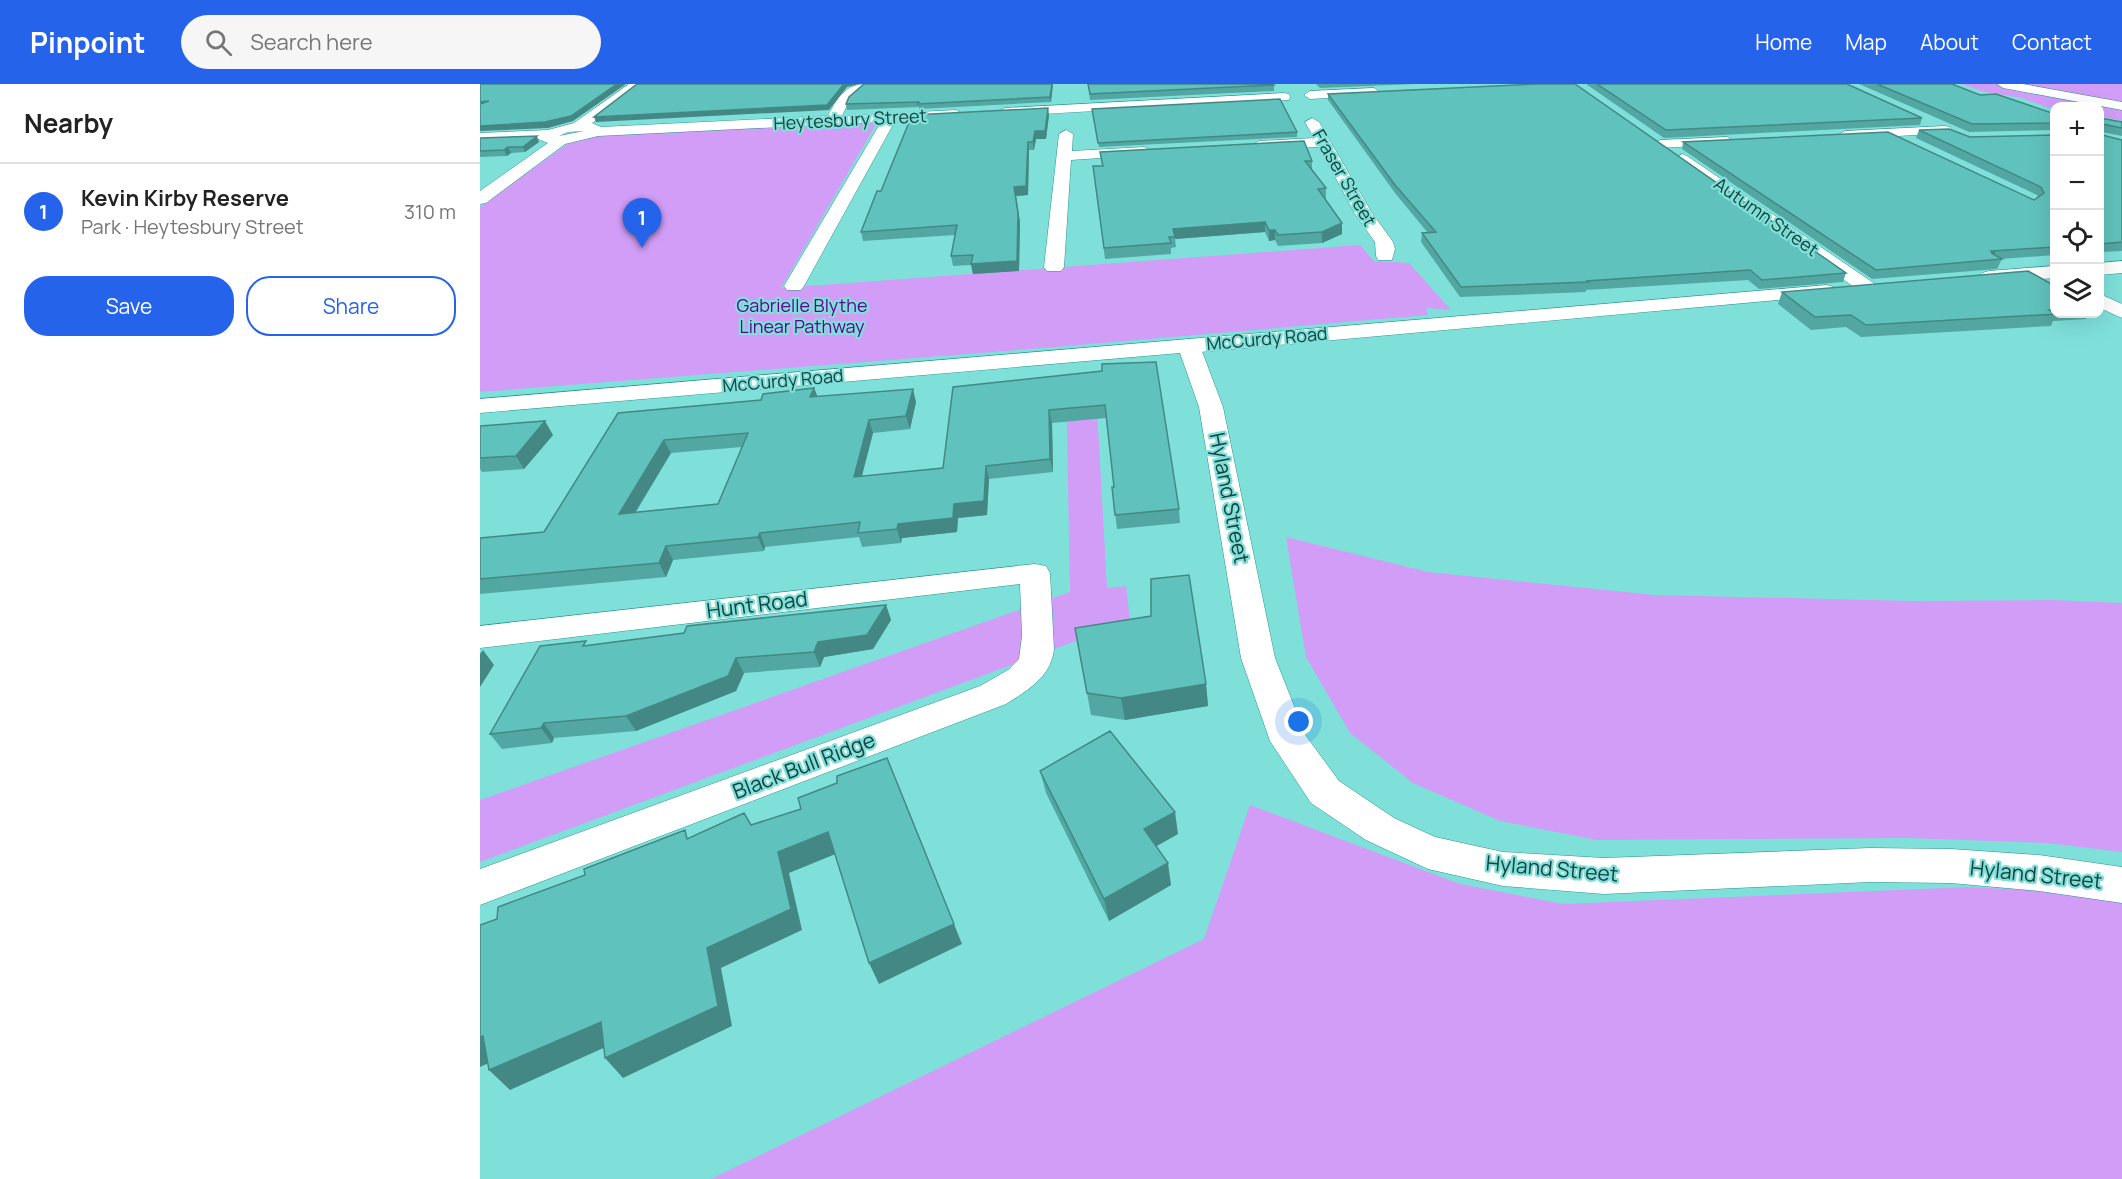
<!DOCTYPE html>
<html lang="en">
<head>
<meta charset="utf-8">
<style>
  :root { --surface:#fff; --page:#f6f6f6; --text:#222; --muted:#767676; --line:#e0e0e0; --accent:#2563eb }
  body { margin:0; font-family:Manrope,sans-serif; background:var(--page); color:var(--text) }
  .controls { position:absolute; right:18px; top:18px; display:grid; overflow:hidden; border-radius:12px; box-shadow:0 6px 24px #0002 }
  .controls button { width:54px; height:54px; display:grid; place-items:center; padding:0; border:0; border-bottom:2px solid var(--line); background:var(--surface); color:var(--text); font:30px sans-serif }
  .you { position:absolute; left:819px; top:638px; width:21px; height:21px; margin:-15px; border:4px solid #fff; border-radius:50%; background:#1a73e8; box-shadow:0 0 0 9px #1a73e833 }
  .badge { display:grid; place-items:center; width:39px; height:39px; border-radius:50%; background:var(--accent); color:#fff; font-size:20px; font-weight:700 }
  .pin { position:absolute; translate:-50% -50px; filter:drop-shadow(0 2px 3px #0008) }
  .pin::after { content:''; position:absolute; top:32px; width:21px; height:18px; background:inherit; clip-path:polygon(0 0,100% 0,50% 100%) }
  .list { margin:0; padding:0; list-style:none }
  h2 { display:flex; justify-content:space-between; align-items:center; height:78px; margin:0; padding:0 24px; font-size:26px }
  h2 small { font-size:20px; font-weight:400; color:var(--muted) }
  .list li { display:grid; grid-template-columns:39px 1fr auto; gap:18px; align-items:center; box-sizing:border-box; height:96px; padding:0 24px; border-top:2px solid var(--line) }
  .list b { display:block; font-size:22px; white-space:nowrap }
  .list p { margin:0; font-size:20px; white-space:nowrap; color:var(--muted) }
  .list em { font-size:20px; font-style:normal; color:var(--muted) }
  .actions { display:flex; gap:12px; padding:18px 24px }
  .actions a { flex:1; padding:14px 0; border:2px solid var(--accent); border-radius:24px; text-align:center; font-size:21px; color:var(--accent) }
  .actions .main { background:var(--accent); color:#fff }
  .icon { flex:none; width:33px; height:33px; fill:none; stroke:currentColor; stroke-width:2; stroke-linecap:round; stroke-linejoin:round }
  .map { position:relative; flex:none; width:1642px; height:1095px; overflow:hidden }
  header { display:flex; align-items:center; gap:36px; box-sizing:border-box; height:84px; padding:0 30px; background:var(--accent); color:#fff }
  header strong { font-size:28px }
  nav { display:flex; gap:33px; margin-inline-start:auto; font-size:21px }
  .search { width:420px; height:54px; background:var(--page); display:flex; align-items:center; gap:15px; box-sizing:border-box; padding:0 21px; border-radius:33px; color:var(--muted); font-size:22px }
  main { display:flex }
  aside { flex:1; background:var(--surface) }
  .map>svg:first-child { display:block }
  .green { fill:#d19df7 }
  .lines { fill:none; stroke-linecap:round; stroke-linejoin:round }
  .minor-casing { stroke:#2b948e; stroke-width:1 }
  .tertiary-casing { stroke:#2b948e; stroke-width:1 }
  .secondary-casing { stroke:#2b948e; stroke-width:1 }
  .primary-casing { stroke:#2b948e; stroke-width:1 }
  .minor { fill:#fff; fill-rule:evenodd }
  .tertiary { fill:#fff; fill-rule:evenodd }
  .secondary { fill:#fff; fill-rule:evenodd }
  .primary { fill:#fff; fill-rule:evenodd }
  .wall { fill:#53a7a2; fill-rule:evenodd }
  .shaded-wall { fill:#438884 }
  .building { fill:#60c2bc; stroke:#438884; stroke-width:1.5; fill-rule:evenodd }
  .labels { text-anchor:middle; stroke-width:4.5; stroke-linejoin:round; paint-order:stroke }
  .far-street-label { font-size:18px; fill:#17413e; stroke:#7fe0da }
  .far-park-label { font-size:18px; fill:#640191; stroke:#7fe0da }
  .street-label { font-size:21px; fill:#17413e; stroke:#7fe0da }
</style>
</head>
<body>
<header>
<strong>Pinpoint</strong>
<div class="search"><svg class="icon" aria-label="search" viewBox="0 0 24 24"><circle cx="10" cy="10" r="6"/><path d="M15 15l6 6"/></svg>Search here</div>
<nav><a>Home</a><a>Map</a><a>About</a><a>Contact</a></nav>
</header>
<main>
<aside>
<h2>Nearby<small></small></h2>
<ul class="list">
<li><span class="badge">1</span><div><b>Kevin Kirby Reserve</b><p>Park · Heytesbury Street</p></div><em>310 m</em></li>
</ul>
<div class="actions"><a class="main">Save</a><a>Share</a></div>
</aside>
<div class="map">
<svg width="1642" height="1095" viewBox="0 0 1642 1095">
  <rect width="100%" height="100%" fill="#7fe0da"/>
  <!-- green -->
  <path class="green" d="M1482,0H1642V37L1620,32L1625,31L1620,29V22L1569,24L1542,14L1501,7Z
    M398,37L301,204L880,161L894,177L929,179L971,226L946,224L948,231L575,263L0,308V123L90,58L122,50Z
    M615,288L627,504L646,502L650,537L0,778V716L590,508L586,290Z
    M806,453L948,488L1174,511L1433,517L1573,516L1642,519V768L1567,759L1428,754L1117,756L1020,737L933,699L870,649L826,573Z
    M770,721L980,800L1083,820L1489,803L1590,808L1642,815V1095H231L724,855Z"/>
  <g class="lines">
    <defs>
      <path id="minor" d="M149,0H163L112,39L121,43L348,32C358,13 365,0 388,0L369,17L362,32L476,26L483,30L476,34L415,37L324,202L321,206H307L304,202L401,38L118,52L85,60L6,119L0,120V107L68,59L58,55L0,57V49L68,46L94,39ZM104,47L79,52L88,48Z
        M894,4L900,8L899,11L830,15L824,11L830,7Z
        M804,9L809,10L810,13L809,16L525,32L518,28L525,24Z
        M832,34L839,38L892,129L913,158L915,165L912,176H898L896,172L895,158L875,130L839,63L779,65L772,61L779,57L834,54L825,38Z
        M1465,42L1470,43L1472,46L1470,49L1365,55L1358,51L1365,47Z
        M586,46L593,50L592,67L664,63L671,67L664,71L591,76L584,183L581,187H567L564,183L579,50Z
        M1247,53L1254,57L1252,60L1180,64L1173,60L1180,56Z
        M1642,177V189L1620,191V179Z
        M1574,182V194L1509,199L1502,197L1499,193L1502,189L1509,187Z
        M1620,210L1642,220V234L1620,224Z
        M555,480L566,482L570,489L574,565C571,593 548,606 526,620L0,821V785L500,602L528,586L539,575L542,552L540,500L0,564V542Z"/>
      <path id="tertiary" d="M1202,70L1207,72L1395,200L1398,204L1395,208H1381L1197,78L1194,75Z
        M1347,201L1354,203L1357,207L1354,211L709,269L701,267L698,262L701,257L709,255Z"/>
      <path id="secondary" d="M709,255L717,257L720,262L743,323L795,574L826,652L859,697L914,734L955,753L1023,768L1124,774L1390,764L1471,765L1559,771L1642,783V819L1559,807L1471,799L1390,798L1124,810L1023,802L948,785L886,756L831,719L790,657L761,574L719,323L700,269L0,329V315Z"/>
      <path id="primary" d="M1517,0H1543L1642,18V26L1523,4Z"/>
    </defs>
    <!-- minor casing -->
    <use href="#minor" class="minor-casing"/>
    <!-- tertiary casing -->
    <use href="#tertiary" class="tertiary-casing"/>
    <!-- secondary casing -->
    <use href="#secondary" class="secondary-casing"/>
    <!-- primary casing -->
    <use href="#primary" class="primary-casing"/>
    <!-- minor -->
    <use href="#minor" class="minor"/>
    <!-- tertiary -->
    <use href="#tertiary" class="tertiary"/>
    <!-- secondary -->
    <use href="#secondary" class="secondary"/>
    <!-- primary -->
    <use href="#primary" class="primary"/>
  </g>
  <!-- wall -->
  <path class="wall" d="M384,0H573L571,18L439,25V23L367,26L366,20Z
    M608,0L794,1V7L610,16Z
    M836,0H935L840,4Z
    M1106,0H1367L1442,34L1440,41L1184,54Z
    M1379,0H1472L1500,11L1575,30V46L1489,48Z
    M848,10L1366,189L1363,198L1279,205L1268,196L1106,206V208L980,213L941,158L942,149H948L915,109L848,16Z
    M612,25L817,48V53L619,63Z
    M569,31L566,55H556L554,66H549L548,111L536,112L540,138L539,187L493,190L491,181L473,182L471,172L475,151L383,157L381,148Z
    M1620,34L1642,38V52L1622,48V51L1642,56V167L1620,168Z
    M1439,46L1490,53L1575,51V171L1521,175H1522L1517,185L1392,195L1202,65L1203,58L1554,116L1558,113L1557,111L1436,54Z
    M0,54L59,58L45,68L31,69L27,72L0,73Z
    M620,68L832,77V86L846,104V114H845L862,150L842,159L798,162L795,156L789,157L785,148L695,155L696,163L691,164V170L625,175L613,82H622Z
    M1575,202V230H1609L1606,235L1573,237L1571,242L1381,253L1366,243L1331,246L1298,220L1302,208Z
    M622,287L699,425L700,439L637,445L632,403H634L626,334L572,339L573,388L509,395L507,431L478,434L477,448L422,454L421,459L382,463L379,453L285,463L284,467L193,476L186,493L0,510V454L64,448L138,329L281,316L334,304L337,312L436,318L430,345L393,349L382,392L463,384ZM262,363L238,420L156,428L191,369Z
    M0,342L73,351L44,385L2,388L0,385Z
    M406,521L411,536L393,565L344,573L340,583L264,589L256,607L156,647L74,654L72,659L22,665L10,650L109,562Z
    M726,600L728,622L645,636L611,631L607,609Z
    M560,687L698,750L676,762L691,801L629,837L566,709Z"/>
  <!-- shaded-wall -->
  <path class="shaded-wall" d="M137,0H146L93,37L68,44L0,47V42Z
    M364,0H379L367,3L349,26L116,38L114,33Z
    M572,0H573L571,18L570,13Z
    M568,24L569,31L566,55H556L554,66L553,58L555,47Z
    M57,52L59,58L45,68L43,63Z
    M548,58L549,66L548,111L536,112L540,138L539,187L493,190L491,180L534,103Z
    M28,63L31,69L27,72L24,66Z
    M785,138V148L695,155L693,145Z
    M862,139V150L842,159V148Z
    M789,146H795V156L789,157Z
    M334,304L339,316L330,313Z
    M433,305L436,318L430,345L426,332Z
    M569,326L572,339L573,388L570,375Z
    M389,336L393,349L378,406L374,393Z
    M65,337L73,351L44,385L36,372Z
    M184,356L191,369L146,443L139,430Z
    M506,382L509,395L507,431L478,434L477,448L422,454L421,459L417,445L418,440L474,420Z
    M280,449L285,463L284,467L278,453Z
    M186,462L193,476L186,493L179,479Z
    M406,521L411,536L393,565L344,573L340,583L334,568L338,558Z
    M3,566L14,581L0,603V570Z
    M256,574L264,589L256,607L156,647L146,632Z
    M726,600L728,622L645,636L641,614Z
    M64,639L74,654L72,659L61,644Z
    M695,728L698,750L668,767L664,745Z
    M348,748L358,769L309,789L322,846L241,884L252,942L143,994L125,974L227,864L298,768Z
    M688,779L691,801L629,837L624,815Z
    M474,840L482,860L399,900L389,879Z
    M121,938L139,957L30,1006L9,986Z
    M3,952L24,972L0,983V953Z"/>
  <!-- building -->
  <path class="building" d="M0,0H137L91,32L65,38L0,42V20L9,17L0,18Z
    M157,0H364L347,21L114,33Z
    M384,0H572L570,13L438,20L439,18L366,20L369,13Z
    M608,0H793L794,1L610,10Z
    M1057,0H1095L1366,189L1282,196L1270,186L1107,197L1108,198L981,203L942,149L956,148L915,101L848,10Z
    M1117,0H1367L1442,34L1186,46Z
    M1397,0H1472L1500,11L1516,10L1575,30V39L1492,40Z
    M800,15L817,48L618,59L612,25Z
    M568,24L565,47H555L553,58H548L546,102L534,103L538,129L537,177L491,180L493,171L471,172L477,141L381,148L397,107H401L432,31Z
    M1620,34L1642,38V44L1622,40V51L1642,56V158L1620,160Z
    M1469,45L1490,53L1575,51V163L1511,167L1515,169H1511L1522,175L1396,186L1203,58L1408,48L1554,116L1564,109L1561,103L1439,46Z
    M57,52L43,63H28L24,66L0,67V54Z
    M824,57L832,77H825L846,104L838,105L862,139L842,148L798,151L795,146H789L785,138L693,145L695,153H689L691,159L624,164L613,82H623L620,68Z
    M1548,187L1575,202V225L1569,226L1575,229V230H1577L1386,241L1371,231L1335,233L1302,208Z
    M676,278L699,425L635,431L632,403H634L625,321L569,326L570,375L506,382L504,417L474,420L473,434L418,440L417,445L378,449L380,438L280,449L278,453L186,462L179,479L0,495V454L64,448L138,329L281,316L283,310L334,304L330,313L433,305L426,332L389,336L374,393L463,384L473,303L622,287V280ZM268,349L238,420L139,430L184,356Z
    M65,337L36,372L0,374V342Z
    M709,491L726,600L641,614L607,609L595,544L671,532V495Z
    M406,521L387,551L338,558L334,568L256,574L248,592L146,632L64,639L61,644L10,650L60,562L106,557L103,562L204,549L207,542Z
    M630,647L695,728L664,745L688,779L624,815L560,687Z
    M407,674L474,840L389,879L348,748L298,768L311,825L227,864L238,922L125,974L121,938L9,986L3,952L0,953V841L17,835L18,823L105,791L104,785L205,746L207,755L264,729L271,741L321,725L318,714L357,699V692Z"/>
  <g class="labels">
    <!-- far-street labels -->
    <g class="far-street-label">
      <text transform="translate(370 36) rotate(-3)" y="6">Heytesbury Street</text>
      <text transform="translate(864 94) rotate(60)" y="6">Fraser Street</text>
      <text transform="translate(1286 133) rotate(35)" y="6">Autumn Street</text>
      <text transform="translate(787 255) rotate(-5)" y="6">McCurdy Road</text>
      <text transform="translate(303 297) rotate(-5)" y="6">McCurdy Road</text>
    </g>
    <!-- far-park labels -->
    <g class="far-park-label">
      <text x="322" y="228">Gabrielle Blythe<tspan x="322" dy="21">Linear Pathway</tspan></text>
    </g>
    <!-- street labels -->
    <g class="street-label">
      <text transform="translate(749 414) rotate(79)" y="7">Hyland Street</text>
      <text transform="translate(277 521) rotate(-7)" y="7">Hunt Road</text>
      <text transform="translate(324 682) rotate(-21)" y="7">Black Bull Ridge</text>
      <text transform="translate(1072 785) rotate(5)" y="7">Hyland Street</text>
      <text transform="translate(1556 791) rotate(6)" y="7">Hyland Street</text>
    </g>
  </g>
</svg>
<div class="controls">
<button>+</button>
<button>−</button>
<button><svg class="icon" aria-label="locate" viewBox="0 0 24 24"><circle cx="12" cy="12" r="6"/><path d="M12 2v4M12 18v4M2 12h4M18 12h4"/></svg></button>
<button><svg class="icon" aria-label="layers" viewBox="0 0 24 24"><path d="M12 4l9 5-9 5-9-5zM3 14l9 5 9-5"/></svg></button>
</div>
<div class="you"></div>
<div class="pin badge" style="left:162px;top:164px">1</div>
</div>
</main>
</body>
</html>
